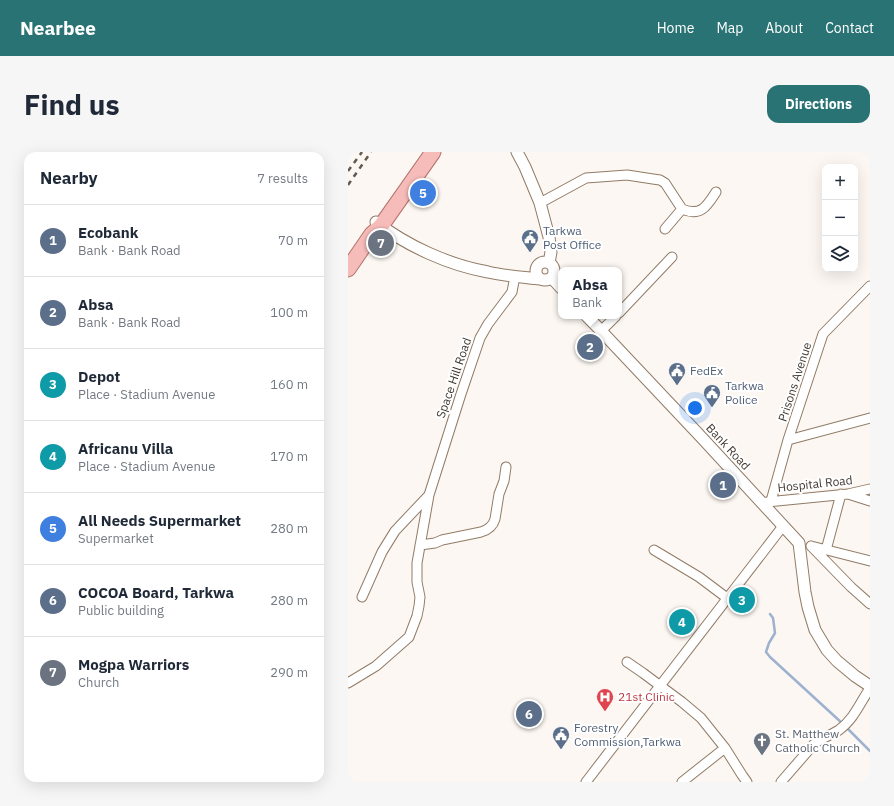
<!DOCTYPE html>
<html lang="en">
<head>
<meta charset="utf-8">
<style>
  :root { --surface:#fff; --page:#f6f6f7; --text:#1f2937; --muted:#747a83; --line:#e0e1e3; --accent:#297375 }
  body { margin:0; font-family:"IBM Plex Sans",sans-serif; background:var(--page); color:var(--text) }
  .controls { position:absolute; right:12px; top:12px; display:grid; overflow:hidden; border-radius:8px; box-shadow:0 4px 16px #0002 }
  .controls button { width:36px; height:36px; display:grid; place-items:center; padding:0; border:0; border-bottom:1px solid var(--line); background:var(--surface); color:var(--text); font:20px sans-serif }
  .you { position:absolute; left:347px; top:256px; width:14px; height:14px; margin:-10px; border:3px solid #fff; border-radius:50%; background:#1a73e8; box-shadow:0 0 0 6px #1a73e833 }
  .badge { display:grid; place-items:center; width:26px; height:26px; border-radius:50%; background:var(--accent); color:#fff; font-size:13px; font-weight:700 }
  .pin { position:absolute; translate:-50% -50%; border:2px solid #fff; box-shadow:0 1px 4px #0006 }
  .popup { position:absolute; left:210px; top:115px; width:64px; height:52px; box-sizing:border-box; display:grid; place-content:center; border-radius:8px; background:var(--surface); filter:drop-shadow(0 1px 3px #0005); font-size:13px; white-space:nowrap; color:var(--muted) }
  .popup b { font-size:15px; color:var(--text) }
  .popup::after { content:''; position:absolute; left:50%; top:100%; margin-left:-8px; border:8px solid transparent; border-top-color:var(--surface) }
  .list { margin:0; padding:0; list-style:none }
  h2 { display:flex; justify-content:space-between; align-items:center; height:52px; margin:0; padding:0 16px; font-size:17px }
  h2 small { font-size:13px; font-weight:400; color:var(--muted) }
  .list li { display:grid; grid-template-columns:26px 1fr auto; gap:12px; align-items:center; box-sizing:border-box; height:72px; padding:0 16px; border-top:1px solid var(--line) }
  .list b { display:block; font-size:15px; white-space:nowrap }
  .list p { margin:0; font-size:13px; white-space:nowrap; color:var(--muted) }
  .list em { font-size:13px; font-style:normal; color:var(--muted) }
  .icon { flex:none; width:22px; height:22px; fill:none; stroke:currentColor; stroke-width:2; stroke-linecap:round; stroke-linejoin:round }
  .map { position:relative; flex:none; width:522px; height:630px; overflow:hidden; border-radius:12px }
  header { display:flex; align-items:center; gap:24px; box-sizing:border-box; height:56px; padding:0 20px; background:var(--accent); color:#fff }
  header strong { font-size:19px }
  nav { display:flex; gap:22px; margin-inline-start:auto; font-size:14px }
  .intro { display:flex; align-items:center; justify-content:space-between; box-sizing:border-box; height:96px; padding:0 24px }
  h1 { margin:0; font-size:28px }
  .button { padding:10px 18px; border-radius:12px; background:var(--accent); color:#fff; font-size:14px; font-weight:700 }
  main { display:flex; gap:24px; padding:0 24px }
  aside { flex:1; background:var(--surface); border-radius:12px; box-shadow:0 4px 16px #0002 }
  .map>svg:first-child { display:block }
  .lines { fill:none; stroke-linecap:round; stroke-linejoin:round }
  .stream { stroke:#9eb2d0; stroke-width:2.5 }
  .minor-casing { stroke:#917b66; stroke-width:11 }
  .tertiary-casing { stroke:#917b66; stroke-width:13 }
  .primary-casing { stroke:#b3726b; stroke-width:17 }
  .minor { stroke:#fff; stroke-width:9 }
  .tertiary { stroke:#fff; stroke-width:11 }
  .primary { stroke:#f6bcb9; stroke-width:15 }
  .rail { stroke:#625a51; stroke-width:2.5; stroke-dasharray:5 5; stroke-linecap:butt }
  .labels { text-anchor:middle; stroke-width:4; stroke-linejoin:round; paint-order:stroke }
  .service-label { font-size:12px; fill:#4e5e75; stroke:#fff; text-anchor:start }
  .street-label { font-size:12px; fill:#423930; stroke:#fff }
  .health-label { font-size:12px; fill:#be3a42; stroke:#fff; text-anchor:start }
  .worship-label { font-size:12px; fill:#5b616d; stroke:#fff; text-anchor:start }
</style>
</head>
<body>
<header>
<strong>Nearbee</strong>
<nav><a>Home</a><a>Map</a><a>About</a><a>Contact</a></nav>
</header>
<div class="intro"><h1>Find us</h1><a class="button">Directions</a></div>
<main>
<aside>
<h2>Nearby<small>7 results</small></h2>
<ul class="list">
<li><span class="badge" style="background:#5c6f8a">1</span><div><b>Ecobank</b><p>Bank · Bank Road</p></div><em>70 m</em></li>
<li><span class="badge" style="background:#5c6f8a">2</span><div><b>Absa</b><p>Bank · Bank Road</p></div><em>100 m</em></li>
<li><span class="badge" style="background:#0f9aa8">3</span><div><b>Depot</b><p>Place · Stadium Avenue</p></div><em>160 m</em></li>
<li><span class="badge" style="background:#0f9aa8">4</span><div><b>Africanu Villa</b><p>Place · Stadium Avenue</p></div><em>170 m</em></li>
<li><span class="badge" style="background:#3f7fe0">5</span><div><b>All Needs Supermarket</b><p>Supermarket</p></div><em>280 m</em></li>
<li><span class="badge" style="background:#5c6f8a">6</span><div><b>COCOA Board, Tarkwa</b><p>Public building</p></div><em>280 m</em></li>
<li><span class="badge" style="background:#6b7280">7</span><div><b>Mogpa Warriors</b><p>Church</p></div><em>290 m</em></li>
</ul>
</aside>
<div class="map">
<svg width="522" height="630" viewBox="0 0 522 630">
  <rect width="100%" height="100%" fill="#fcf7f2"/>
  <g class="lines">
    <!-- stream -->
    <path class="stream" d="M422,462L425,466L427,481L421,491L418,500L422,505L495,572
      M498,575L522,599"/>
    <defs>
      <path id="minor" d="M192,51L238,26L279,23L305,27L312,28L317,31L334,57L317,77
        M334,57C353,65 359,54 368,40
        M271,161L324,105
        M253,179L268,164
        M440,288L522,266
        M500,342L522,349
        M423,349L440,288L475,182L522,134
        M419,350L500,342L522,337
        M72,393L87,391L94,388L133,380C140,378 145,374 147,367L151,342L156,329L158,315
        M463,394L503,435L522,452
        M463,394L522,409
        M306,398L351,425L379,446
        M478,398L493,342
        M14,445L34,400L47,379L81,343
        M279,510L295,521L334,550L353,566L377,596L394,623L399,630
        M0,531L28,514L61,485L69,464L71,454L72,445L69,430V411L81,343L113,242L132,186L140,172L164,140L167,124
        M238,630L435,374
        M334,630L377,596
        M433,630L466,592C474,586 483,583 491,578C506,567 512,551 522,536"/>
      <path id="tertiary" d="M169,0L177,15L192,51L201,85L203,100L201,111
        M28,70C59,94 101,113 140,120C157,124 174,125 192,127
        M188 119a9 9 0 1 1 18 0a9 9 0 1 1-18 0Z
        M204,126L213,136
        M239,164L355,287L451,391L457,440L460,455L467,478L479,498L489,509L507,524L522,534"/>
      <path id="primary" d="M0,117L24,82L33,74L85,0"/>
    </defs>
    <!-- minor casing -->
    <use href="#minor" class="minor-casing"/>
    <!-- tertiary casing -->
    <use href="#tertiary" class="tertiary-casing"/>
    <!-- primary casing -->
    <use href="#primary" class="primary-casing"/>
    <!-- minor -->
    <use href="#minor" class="minor"/>
    <!-- tertiary -->
    <use href="#tertiary" class="tertiary"/>
    <!-- primary -->
    <use href="#primary" class="primary"/>
    <!-- rail -->
    <path class="rail" d="M0,19L14,0
      M0,33L23,0"/>
  </g>
  <!-- icons -->
  <defs>
    <symbol id="civic-pin" viewBox="-11 -11 22 30"><path d="M0 17L-7.5 6A9.5 9.5 0 1 1 7.5 6Z" fill="#5c6f8a" stroke="#fff"/><path d="M-.6-6.5H3V-4.5H.6V-3L4-1V1h2V6H-6V1h2V-1L-.6-3ZM-1.2 2.5V6h2.4V2.5Z" fill="#fff"/></symbol>
    <symbol id="hospital-pin" viewBox="-11 -11 22 30"><path d="M0 17L-7.5 6A9.5 9.5 0 1 1 7.5 6Z" fill="#e0444e" stroke="#fff"/><path d="M-5-5h3v3.5h4V-5h3V5h-3V1.5h-4V5h-3Z" fill="#fff"/></symbol>
    <symbol id="church-pin" viewBox="-11 -11 22 30"><path d="M0 17L-7.5 6A9.5 9.5 0 1 1 7.5 6Z" fill="#6b7280" stroke="#fff"/><path d="M-1.2-6h2.4v3.5h3.3v2.4h-3.3V6h-2.4V-.1h-3.3v-2.4h3.3Z" fill="#fff"/></symbol>
  </defs>
  <g fill-rule="evenodd">
    <use href="#civic-pin" x="172" y="76" width="20" height="27"/>
    <use href="#civic-pin" x="319" y="209" width="20" height="27"/>
    <use href="#civic-pin" x="354" y="231" width="20" height="27"/>
    <use href="#hospital-pin" x="247" y="535" width="20" height="27"/>
    <use href="#civic-pin" x="203" y="573" width="20" height="27"/>
    <use href="#church-pin" x="404" y="579" width="20" height="27"/>
  </g>
  <g class="labels">
    <!-- service labels -->
    <g class="service-label">
      <text x="195" y="83">Tarkwa<tspan x="195" dy="14">Post Office</tspan></text>
      <text x="342" y="223">FedEx</text>
      <text x="377" y="238">Tarkwa<tspan x="377" dy="14">Police</tspan></text>
      <text x="226" y="580">Forestry<tspan x="226" dy="14">Commission,Tarkwa</tspan></text>
    </g>
    <!-- street labels -->
    <g class="street-label">
      <text transform="translate(106 226) rotate(-71)" y="4">Space Hill Road</text>
      <text transform="translate(447 230) rotate(-72)" y="4">Prisons Avenue</text>
      <text transform="translate(380 295) rotate(47)" y="4">Bank Road</text>
      <text transform="translate(467 332) rotate(-6)" y="4">Hospital Road</text>
    </g>
    <!-- health labels -->
    <g class="health-label">
      <text x="270" y="549">21st Clinic</text>
    </g>
    <!-- worship labels -->
    <g class="worship-label">
      <text x="427" y="586">St. Matthew<tspan x="427" dy="14">Catholic Church</tspan></text>
    </g>
  </g>
</svg>
<div class="controls">
<button>+</button>
<button>−</button>
<button><svg class="icon" aria-label="layers" viewBox="0 0 24 24"><path d="M12 4l9 5-9 5-9-5zM3 14l9 5 9-5"/></svg></button>
</div>
<div class="you"></div>
<div class="pin badge" style="left:375px;top:333px;background:#5c6f8a">1</div>
<div class="pin badge" style="left:242px;top:195px;background:#5c6f8a">2</div>
<div class="popup"><b>Absa</b>Bank</div>
<div class="pin badge" style="left:394px;top:448px;background:#0f9aa8">3</div>
<div class="pin badge" style="left:334px;top:470px;background:#0f9aa8">4</div>
<div class="pin badge" style="left:75px;top:41px;background:#3f7fe0">5</div>
<div class="pin badge" style="left:181px;top:562px;background:#5c6f8a">6</div>
<div class="pin badge" style="left:33px;top:91px;background:#6b7280">7</div>
</div>
</main>
</body>
</html>
